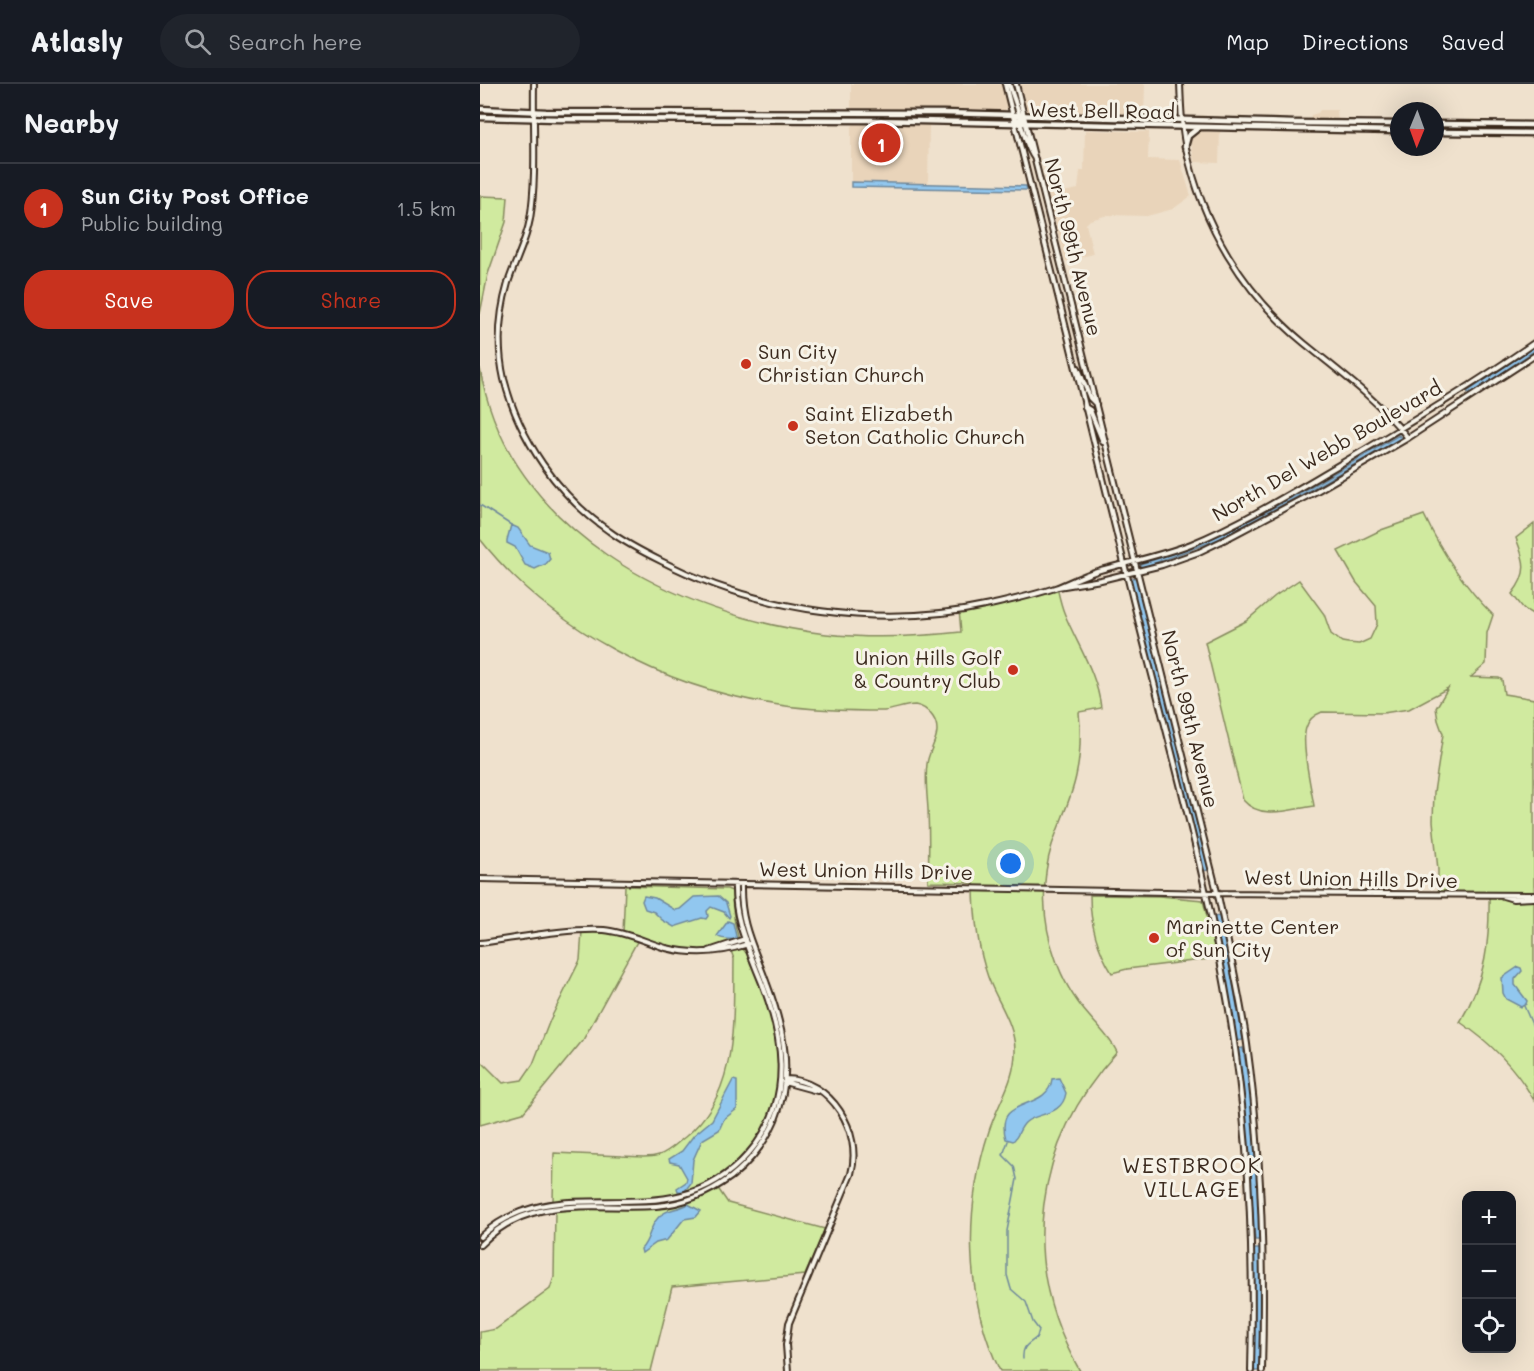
<!DOCTYPE html>
<html lang="en">
<head>
<meta charset="utf-8">
<style>
  :root { --surface:#171b24; --page:#20242c; --text:#f1f3f6; --muted:#9ea1a6; --line:#363941; --accent:#c8321e }
  body { margin:0; font-family:Mali,sans-serif; background:var(--page); color:var(--text) }
  .controls { position:absolute; right:18px; bottom:18px; display:grid; overflow:hidden; border-radius:12px; box-shadow:0 6px 24px #0002 }
  .controls button { width:54px; height:54px; display:grid; place-items:center; padding:0; border:0; border-bottom:2px solid var(--line); background:var(--surface); color:var(--text); font:30px sans-serif }
  .compass { position:absolute; left:910px; top:18px; width:54px; height:54px; border-radius:50%; background:var(--surface); box-shadow:0 6px 24px #0002; rotate:181deg }
  .you { position:absolute; left:531px; top:780px; width:21px; height:21px; margin:-15px; border:4px solid #fff; border-radius:50%; background:#1a73e8; box-shadow:0 0 0 9px #1a73e833 }
  .badge { display:grid; place-items:center; width:39px; height:39px; border-radius:50%; background:var(--accent); color:#fff; font-size:20px; font-weight:700 }
  .pin { position:absolute; translate:-50% -50%; border:3px solid #fff; box-shadow:0 2px 6px #0006 }
  .list { margin:0; padding:0; list-style:none }
  h2 { display:flex; justify-content:space-between; align-items:center; height:78px; margin:0; padding:0 24px; font-size:26px }
  h2 small { font-size:20px; font-weight:400; color:var(--muted) }
  .list li { display:grid; grid-template-columns:39px 1fr auto; gap:18px; align-items:center; box-sizing:border-box; height:90px; padding:0 24px; border-top:2px solid var(--line) }
  .list b { display:block; font-size:22px; white-space:nowrap }
  .list p { margin:0; font-size:20px; white-space:nowrap; color:var(--muted) }
  .list em { font-size:20px; font-style:normal; color:var(--muted) }
  .actions { display:flex; gap:12px; padding:18px 24px }
  .actions a { flex:1; padding:14px 0; border:2px solid var(--accent); border-radius:24px; text-align:center; font-size:21px; color:var(--accent) }
  .actions .main { background:var(--accent); color:#fff }
  .icon { flex:none; width:33px; height:33px; fill:none; stroke:currentColor; stroke-width:2; stroke-linecap:round; stroke-linejoin:round }
  .map { position:relative; flex:none; width:1054px; height:1287px; overflow:hidden }
  header { display:flex; align-items:center; gap:36px; box-sizing:border-box; height:84px; padding:0 30px; background:var(--surface); border-bottom:2px solid var(--line) }
  header strong { font-size:28px }
  nav { display:flex; gap:33px; margin-inline-start:auto; font-size:21px }
  .search { width:420px; height:54px; background:var(--page); display:flex; align-items:center; gap:15px; box-sizing:border-box; padding:0 21px; border-radius:33px; color:var(--muted); font-size:22px }
  main { display:flex }
  aside { flex:1; background:var(--surface) }
  .map>svg:first-child { display:block }
  .built { fill:#e9d4ba }
  .green { fill:#d0ea9f; stroke:#868a5e; stroke-width:1.5 }
  .water { fill:#91c7ef; stroke:#6f889b; stroke-width:1.5 }
  .lines { fill:none; stroke-linecap:round; stroke-linejoin:round }
  .stream { stroke:#6f889b; stroke-width:1.5 }
  .secondary-casing { stroke:#3b2a1e; stroke-width:8 }
  .primary-casing { stroke:#3b2a1e; stroke-width:9 }
  .secondary { stroke:#f7f3e8; stroke-width:4 }
  .primary { stroke:#f7f3e8; stroke-width:4.5 }
  .poi-dot { fill:#c8321e; stroke:#f7f3e8; stroke-width:2 }
  .labels { text-anchor:middle; stroke-width:6; stroke-linejoin:round; paint-order:stroke }
  .street-label { font-size:20px; fill:#3b2a1e; stroke:#f7f3e8 }
  .poi-label { font-size:20px; fill:#3b2a1e; stroke:#f7f3e8; text-anchor:start }
  .neighbourhood-label { font-size:21px; letter-spacing:1.5px; fill:#3b2a1e; stroke:#f7f3e8 }
</style>
</head>
<body>
<header>
<strong>Atlasly</strong>
<div class="search"><svg class="icon" aria-label="search" viewBox="0 0 24 24"><circle cx="10" cy="10" r="6"/><path d="M15 15l6 6"/></svg>Search here</div>
<nav><a>Map</a><a>Directions</a><a>Saved</a></nav>
</header>
<main>
<aside>
<h2>Nearby<small></small></h2>
<ul class="list">
<li><span class="badge">1</span><div><b>Sun City Post Office</b><p>Public building</p></div><em>1.5 km</em></li>
</ul>
<div class="actions"><a class="main">Save</a><a>Share</a></div>
</aside>
<div class="map">
<svg width="1054" height="1287" viewBox="0 0 1054 1287">
  <rect width="100%" height="100%" fill="#efe1cd"/>
  <filter id="ink" filterUnits="userSpaceOnUse"><feTurbulence type="fractalNoise" baseFrequency=".0167" numOctaves="2"/><feDisplacementMap in="SourceGraphic" scale="12" xChannelSelector="R" yChannelSelector="G"/><feConvolveMatrix kernelMatrix="1 2 1 2 8 2 1 2 1" color-interpolation-filters="sRGB"/></filter>
  <g filter="url(#ink)">
    <!-- built -->
    <path class="built" d="M371,0H522L528,23L522,28L374,26L371,23Z
      M540,0H665L664,32L610,29L549,28L547,26Z
      M840,26H857L858,37H830L831,31L838,29Z
      M374,39L449,41L448,100L371,98V45Z
      M605,46L669,48L668,75L700,76L711,112L693,125L667,132L628,131L610,136L606,140L613,170L585,177L568,111L598,105L600,87H604Z
      M719,47L740,48L739,79L714,78L710,53L715,48Z"/>
    <!-- green -->
    <path class="green" d="M0,112L28,113L26,138L8,190L0,230Z
      M0,284C27,446 196,532 346,550C391,555 436,553 481,548L479,526L505,522L577,503C579,512 581,522 585,531C598,562 617,589 621,624L599,628C601,649 601,670 596,692C591,716 580,737 572,761C561,796 562,838 575,873C582,895 594,915 609,932C619,944 630,954 637,968C554,1059 537,1179 600,1287H520C484,1212 484,1124 509,1047C518,1019 536,995 535,965C534,938 517,918 508,893C497,862 494,832 494,799L448,798C449,774 449,750 448,725C447,710 445,695 447,680C449,663 464,650 453,633C449,627 442,622 435,621C425,621 414,626 404,627C369,627 333,626 299,621C186,605 71,545 0,455Z
      M944,431C961,467 985,503 1013,531L1007,549L1006,580L991,593L1019,594L1022,596L1024,610L1054,615V1016C1036,985 1010,958 980,938C1006,895 1010,858 1009,809L958,808V786L953,737L954,708L963,650L958,636L956,624L968,604L929,625L903,629L842,628C834,631 828,636 826,644C821,660 831,704 834,722C811,725 781,737 763,716L725,558L766,537L795,512L819,496L844,530L851,550L862,558L868,559L879,560L890,555L897,540L896,522L876,498L858,467L901,446Z
      M1054,440V531L1044,525L1032,510C1049,489 1045,477 1036,454Z
      M145,802L247,805L252,807C252,824 255,850 263,865C265,869 270,871 273,875C277,880 280,889 282,895C295,925 309,964 304,997C298,1040 271,1077 235,1100L248,1119L345,1145L325,1191L192,1203L171,1287H0V1248L16,1245L70,1205L74,1193L75,1126C46,1129 20,1143 0,1163V1150C21,1132 46,1121 73,1117L74,1069C97,1070 120,1071 142,1072C154,1072 168,1075 179,1071C189,1068 197,1059 205,1053C259,1010 253,937 254,875L251,867C213,872 194,868 158,856L103,956L43,1029L0,1041V976L23,999L42,996L53,980L70,936L100,876L102,847L122,846L143,849Z
      M610,811L679,812L723,816L737,874L647,885L632,889C617,865 610,840 610,811Z"/>
    <!-- water -->
    <path class="water" d="M371,98L546,102L547,106L371,103Z
      M1054,263V267L989,311L987,308Z
      M919,351L921,354L821,411L739,455L661,484L660,480C753,454 836,399 919,351Z
      M31,441L38,444L50,461L68,468L70,475L66,480L55,485L45,481L35,463L27,459V456Z
      M656,493L729,786L723,787L716,763L650,495Z
      M164,812L175,814L195,826L200,825L214,813L238,812L246,819L250,832L249,834L244,828L231,823L227,827L228,832L226,835L222,834L194,843L182,836L174,828L165,825L162,817Z
      M739,832L746,859L763,956L757,957L733,833Z
      M248,837L253,839L257,856C251,854 244,857 237,852Z
      M1038,883L1041,884L1042,887L1035,895V901L1047,917L1046,920L1041,923L1026,915L1023,909L1022,894Z
      M763,964L772,1018L781,1156H775L767,1054L758,965Z
      M579,994L586,1009C582,1033 557,1028 546,1038C539,1044 539,1052 533,1057L526,1055C513,1010 568,1029 572,995Z
      M253,996L257,997V1025L244,1035L239,1046L222,1056L213,1076L211,1099L204,1108L198,1107L197,1104L206,1098L207,1094L199,1080L190,1078L189,1075L202,1067L214,1051L232,1036Z
      M208,1120L221,1127L216,1133L204,1135L187,1156L176,1159L162,1169L161,1165C170,1156 169,1144 177,1135C184,1125 198,1126 208,1120Z
      M774,1165H780L781,1199L779,1287H772Z"/>
    <g class="lines">
      <!-- stream -->
      <path class="stream" d="M0,421L31,441
        M1044,922L1054,945
        M528,1057L523,1071L534,1082L537,1095L527,1147V1191L531,1205L546,1218L553,1238L559,1246L557,1253C548,1261 542,1261 543,1275"/>
      <defs>
        <path id="secondary" d="M54,0C53,43 57,94 50,135C46,158 35,177 28,199C19,230 17,264 24,295C39,355 78,412 129,447C145,459 163,468 181,477C280,528 401,545 510,521C532,516 554,511 575,504C589,499 603,491 617,487C649,478 680,472 711,460C762,439 809,410 857,382C924,343 990,303 1054,259
          M525,0C570,177 613,355 657,532C691,667 729,801 751,938C770,1054 774,1170 771,1287
          M529,0L541,35L546,40
          M536,0L739,816C749,864 760,911 767,960C782,1070 785,1176 782,1287
          M700,0C701,21 701,43 706,64C722,140 763,209 824,259C862,290 897,315 928,354
          M534,32C545,41 544,61 555,75
          M598,284L610,314L616,320
          M605,323L610,326L623,358
          M578,503L621,496L682,481L719,468L748,454L835,408L928,354L1054,272
          M0,795L737,809L1054,811
          M1023,812L1033,815L1054,814
          M0,859C38,854 86,844 124,846C146,848 165,858 186,864C214,871 241,869 268,860
          M229,867L265,855
          M305,995C351,995 383,1048 371,1090L309,1239L306,1261L308,1287
          M304,998L337,1007
          M0,1153C81,1078 189,1160 268,1070C317,1015 303,948 277,887C265,857 254,832 255,800
          M0,1161C50,1109 112,1126 176,1122C203,1120 229,1109 251,1093C270,1078 285,1059 295,1036C314,990 304,945 287,900C274,863 260,841 261,800"/>
        <path id="primary" d="M0,25L66,28L463,29L814,39L919,40
          M0,33L79,35L393,36L919,47
          M955,40L1054,41
          M955,48L1054,49
          M705,63L708,52L718,44"/>
      </defs>
      <!-- secondary casing -->
      <use href="#secondary" class="secondary-casing"/>
      <!-- primary casing -->
      <use href="#primary" class="primary-casing"/>
      <!-- secondary -->
      <use href="#secondary" class="secondary"/>
      <!-- primary -->
      <use href="#primary" class="primary"/>
    </g>
  </g>
  <!-- markers -->
  <g class="poi-dot">
    <circle cx="266" cy="280" r="6"/>
    <circle cx="313" cy="342" r="6"/>
    <circle cx="533" cy="586" r="6"/>
    <circle cx="674" cy="854" r="6"/>
  </g>
  <g class="labels">
    <!-- street labels -->
    <g class="street-label">
      <text transform="translate(622 27) rotate(1)" y="7">West Bell Road</text>
      <text transform="translate(593 163) rotate(76)" y="7">North 99th Avenue</text>
      <text transform="translate(847 367) rotate(-30)" y="7">North Del Webb Boulevard</text>
      <text transform="translate(710 635) rotate(76)" y="7">North 99th Avenue</text>
      <text transform="translate(386 787) rotate(1)" y="7">West Union Hills Drive</text>
      <text transform="translate(871 795) rotate(1)" y="7">West Union Hills Drive</text>
    </g>
    <!-- poi labels -->
    <g class="poi-label">
      <text x="278" y="275">Sun City<tspan x="278" dy="23">Christian Church</tspan></text>
      <text x="325" y="337">Saint Elizabeth<tspan x="325" dy="23">Seton Catholic Church</tspan></text>
      <text x="521" y="581" text-anchor="end">Union Hills Golf<tspan x="521" dy="23">&amp; Country Club</tspan></text>
      <text x="686" y="850">Marinette Center<tspan x="686" dy="23">of Sun City</tspan></text>
    </g>
    <!-- neighbourhood labels -->
    <g class="neighbourhood-label">
      <text x="712" y="1089">WESTBROOK<tspan x="712" dy="24">VILLAGE</tspan></text>
    </g>
  </g>
</svg>
<div class="controls">
<button>+</button>
<button>−</button>
<button><svg class="icon" aria-label="locate" viewBox="0 0 24 24"><circle cx="12" cy="12" r="6"/><path d="M12 2v4M12 18v4M2 12h4M18 12h4"/></svg></button>
</div>
<svg class="compass" viewBox="-18 -18 36 36"><path d="M0-13l5 13h-10z" fill="#e53935"/><path d="M0 13l5-13h-10z" fill="#9ea1a6"/></svg>
<div class="you"></div>
<div class="pin badge" style="left:401px;top:59px">1</div>
</div>
</main>
</body>
</html>
